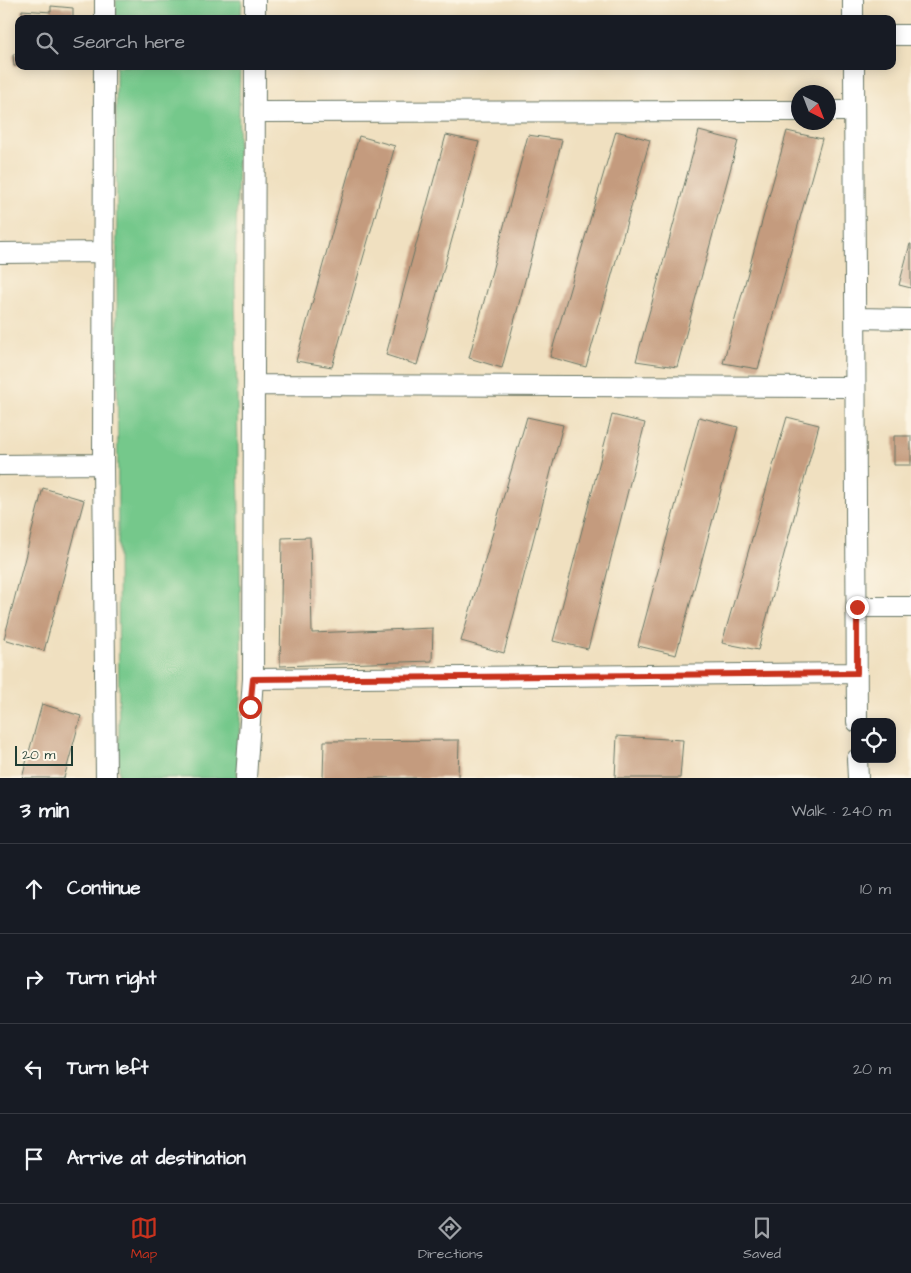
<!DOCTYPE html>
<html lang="en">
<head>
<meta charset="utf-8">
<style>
  :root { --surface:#171b24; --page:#20242c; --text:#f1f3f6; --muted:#9ea1a6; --line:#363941; --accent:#c8321e }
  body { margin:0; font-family:"Architects Daughter",sans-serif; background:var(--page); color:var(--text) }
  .controls { position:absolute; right:15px; bottom:15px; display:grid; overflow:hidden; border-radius:10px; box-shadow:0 2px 12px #0003 }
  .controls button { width:45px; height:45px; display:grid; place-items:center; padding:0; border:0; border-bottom:1px solid var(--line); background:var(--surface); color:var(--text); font:25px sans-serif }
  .compass { position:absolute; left:791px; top:85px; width:45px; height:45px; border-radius:50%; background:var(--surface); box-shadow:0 2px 12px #0003; rotate:138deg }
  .scale { position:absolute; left:15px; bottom:12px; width:58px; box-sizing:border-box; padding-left:5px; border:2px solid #1f3d34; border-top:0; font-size:14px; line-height:18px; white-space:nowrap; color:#1f3d34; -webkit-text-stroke:4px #fcf5e5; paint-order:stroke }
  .stop { position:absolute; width:15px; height:15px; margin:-11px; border:4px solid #c8321e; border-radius:50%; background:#fff }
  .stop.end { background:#c8321e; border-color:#fff; box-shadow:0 1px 5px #0008 }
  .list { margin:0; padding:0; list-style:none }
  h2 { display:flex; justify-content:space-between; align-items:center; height:65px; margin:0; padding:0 20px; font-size:21px }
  h2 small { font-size:16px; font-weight:400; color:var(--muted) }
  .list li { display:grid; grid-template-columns:32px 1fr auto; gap:15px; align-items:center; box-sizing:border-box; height:90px; padding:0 20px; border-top:1px solid var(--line) }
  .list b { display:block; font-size:19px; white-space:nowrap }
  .list em { font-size:16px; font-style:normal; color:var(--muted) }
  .icon { flex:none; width:28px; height:28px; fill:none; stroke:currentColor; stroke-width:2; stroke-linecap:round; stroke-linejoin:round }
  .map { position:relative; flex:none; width:911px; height:778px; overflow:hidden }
  .search { position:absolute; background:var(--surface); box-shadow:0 2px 12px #0003; left:15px; right:15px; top:15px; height:55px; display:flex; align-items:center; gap:12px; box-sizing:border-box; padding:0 18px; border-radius:10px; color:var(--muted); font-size:19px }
  .sheet { height:425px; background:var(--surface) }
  nav { display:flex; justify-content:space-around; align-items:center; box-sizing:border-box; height:70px; border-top:1px solid var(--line); background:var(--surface); font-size:14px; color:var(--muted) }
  nav a { display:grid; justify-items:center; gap:2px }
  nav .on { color:var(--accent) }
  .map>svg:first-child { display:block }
  .green { fill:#75c88b; stroke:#4a8260 }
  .building { fill:#c49b7e }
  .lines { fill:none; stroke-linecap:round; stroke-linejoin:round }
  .minor-casing { stroke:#687665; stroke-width:22 }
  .minor { stroke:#fff; stroke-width:20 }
  .route { stroke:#c8321e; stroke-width:6 }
</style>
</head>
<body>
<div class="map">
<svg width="911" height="778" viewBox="0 0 911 778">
  <rect width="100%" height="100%" fill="#fcf5e5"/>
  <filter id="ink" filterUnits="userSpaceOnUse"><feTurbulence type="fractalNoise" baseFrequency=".02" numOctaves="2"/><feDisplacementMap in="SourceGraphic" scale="10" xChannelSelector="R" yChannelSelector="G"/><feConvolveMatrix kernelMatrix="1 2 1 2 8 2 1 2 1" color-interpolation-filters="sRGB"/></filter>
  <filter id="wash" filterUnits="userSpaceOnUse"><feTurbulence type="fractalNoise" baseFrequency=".0096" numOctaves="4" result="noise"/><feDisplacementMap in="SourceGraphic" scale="20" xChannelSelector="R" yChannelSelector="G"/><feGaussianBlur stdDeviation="1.12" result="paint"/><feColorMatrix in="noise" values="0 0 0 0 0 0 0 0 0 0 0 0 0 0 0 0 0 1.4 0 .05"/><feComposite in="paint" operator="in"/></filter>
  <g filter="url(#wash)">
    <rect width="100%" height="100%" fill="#f0e0c0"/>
    <!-- green -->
    <path class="green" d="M116,0H242L241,19H116Z
      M116,66H240L235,285L242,678L237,778H119Z"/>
    <g id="blocks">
      <!-- building -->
      <path class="building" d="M51,6L73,8V19H22V10L51,12Z
        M13,54H19V66H14Z
        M616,131L650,140L586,367L550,357Z
        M699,131L738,141L677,367L636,361Z
        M787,131L822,139L758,369L723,363Z
        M446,135L479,142L417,365L386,355Z
        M528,135L562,140L502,368L469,358Z
        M359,136L395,146L332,367L296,361Z
        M910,244H911V288L899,285Z
        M612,415L645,423L588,649L553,641Z
        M527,417L563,425L504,653L461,641Z
        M699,417L738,427L676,655L638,646Z
        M787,417L819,425L758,650L722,643Z
        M894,436H911V465H894Z
        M43,488L84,500L44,651L4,639Z
        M310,537L312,633L433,628L432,661L280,666L282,538Z
        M42,704L81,716L64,778H22Z
        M617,736L683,740L680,778H615Z
        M459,740L458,778H323L324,741Z"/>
    </g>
  </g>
  <g filter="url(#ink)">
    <use href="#blocks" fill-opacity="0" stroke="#687665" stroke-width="1"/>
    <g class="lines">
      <defs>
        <path id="minor" d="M255,0V19
          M853,0V19
          M105,19V0
          M892,35H911
          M104,66L103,464L106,778
          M854,66L857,722
          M828,111H854
          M256,112L798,111
          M0,253L104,252
          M855,318L911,319
          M256,385L855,387
          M0,465L103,464
          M857,607H911
          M253,679L857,673
          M857,759L858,778
          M246,778L253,679L255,66"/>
      </defs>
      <!-- minor casing -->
      <use href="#minor" class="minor-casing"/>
      <!-- minor -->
      <use href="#minor" class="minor"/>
    </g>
  </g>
  <g class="lines" filter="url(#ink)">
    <!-- route -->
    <path class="route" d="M250,707L253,679L857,673V607"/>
  </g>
</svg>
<div class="controls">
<button><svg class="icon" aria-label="locate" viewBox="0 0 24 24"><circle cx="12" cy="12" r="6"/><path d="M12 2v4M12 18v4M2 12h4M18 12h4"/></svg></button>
</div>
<svg class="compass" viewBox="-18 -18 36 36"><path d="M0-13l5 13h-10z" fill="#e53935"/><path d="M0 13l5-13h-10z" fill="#9ea1a6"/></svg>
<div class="scale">20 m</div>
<div class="stop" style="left:250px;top:707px"></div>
<div class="stop end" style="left:857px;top:607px"></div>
<div class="search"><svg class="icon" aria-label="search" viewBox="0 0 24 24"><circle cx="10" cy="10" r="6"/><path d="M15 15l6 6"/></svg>Search here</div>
</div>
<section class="sheet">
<h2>3 min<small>Walk · 240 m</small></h2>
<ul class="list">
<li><svg class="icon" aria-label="ahead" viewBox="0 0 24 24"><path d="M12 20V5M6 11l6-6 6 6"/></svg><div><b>Continue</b></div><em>10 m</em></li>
<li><svg class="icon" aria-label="right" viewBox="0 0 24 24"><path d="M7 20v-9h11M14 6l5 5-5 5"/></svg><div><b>Turn right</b></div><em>210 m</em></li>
<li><svg class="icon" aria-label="left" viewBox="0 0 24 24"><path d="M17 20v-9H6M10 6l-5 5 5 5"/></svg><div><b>Turn left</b></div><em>20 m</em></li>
<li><svg class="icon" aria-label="arrive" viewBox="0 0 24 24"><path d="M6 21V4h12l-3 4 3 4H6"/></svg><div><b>Arrive at destination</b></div></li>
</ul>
</section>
<nav>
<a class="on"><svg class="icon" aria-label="map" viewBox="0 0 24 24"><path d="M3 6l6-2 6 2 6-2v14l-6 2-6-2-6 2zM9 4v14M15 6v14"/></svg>Map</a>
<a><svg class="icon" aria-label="directions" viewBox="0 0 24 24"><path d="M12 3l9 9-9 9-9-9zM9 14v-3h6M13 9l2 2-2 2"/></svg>Directions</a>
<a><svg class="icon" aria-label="saved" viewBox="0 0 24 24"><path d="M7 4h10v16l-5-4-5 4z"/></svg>Saved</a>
</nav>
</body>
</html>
